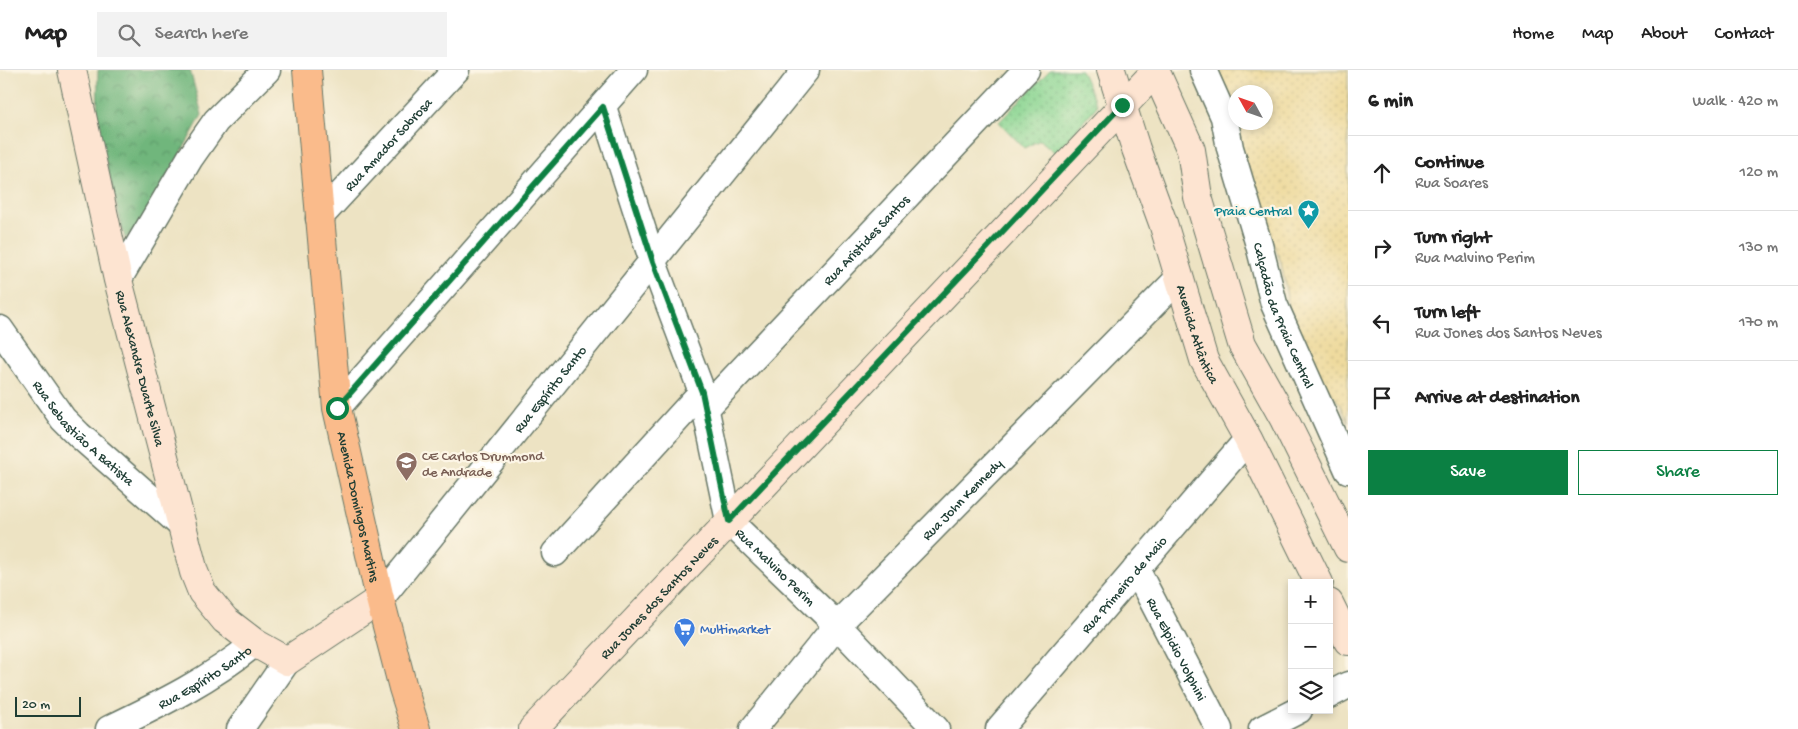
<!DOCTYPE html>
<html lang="en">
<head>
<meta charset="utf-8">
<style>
  :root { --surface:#fff; --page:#f2f2f2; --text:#222; --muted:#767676; --line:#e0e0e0; --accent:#0b8043 }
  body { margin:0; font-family:"Gochi Hand",sans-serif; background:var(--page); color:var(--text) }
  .controls { position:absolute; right:15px; bottom:15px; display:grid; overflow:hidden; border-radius:0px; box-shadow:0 2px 8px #0003 }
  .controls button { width:45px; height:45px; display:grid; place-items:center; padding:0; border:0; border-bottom:1px solid var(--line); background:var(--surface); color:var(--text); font:25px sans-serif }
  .compass { position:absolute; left:1228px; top:15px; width:45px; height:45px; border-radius:50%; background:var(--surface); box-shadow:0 2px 8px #0003; rotate:310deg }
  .scale { position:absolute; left:15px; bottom:12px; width:66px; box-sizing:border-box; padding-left:5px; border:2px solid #1f3d34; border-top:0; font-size:14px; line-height:18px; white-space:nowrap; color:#1f3d34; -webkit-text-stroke:4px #fcf5e5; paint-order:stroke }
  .stop { position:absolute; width:15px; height:15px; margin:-11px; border:4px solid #0b8043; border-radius:50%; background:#fff }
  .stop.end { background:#0b8043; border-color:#fff; box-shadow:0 1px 5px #0008 }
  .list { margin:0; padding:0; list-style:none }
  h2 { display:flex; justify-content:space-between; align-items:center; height:65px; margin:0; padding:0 20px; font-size:21px }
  h2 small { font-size:16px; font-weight:400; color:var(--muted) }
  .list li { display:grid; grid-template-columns:32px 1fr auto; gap:15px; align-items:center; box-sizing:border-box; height:75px; padding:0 20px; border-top:1px solid var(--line) }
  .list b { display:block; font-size:19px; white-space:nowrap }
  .list p { margin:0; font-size:16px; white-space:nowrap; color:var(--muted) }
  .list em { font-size:16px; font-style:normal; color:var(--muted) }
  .actions { display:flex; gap:10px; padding:15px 20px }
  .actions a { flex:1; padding:11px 0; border:1px solid var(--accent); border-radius:0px; text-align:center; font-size:18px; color:var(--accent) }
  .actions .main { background:var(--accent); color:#fff }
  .icon { flex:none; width:28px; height:28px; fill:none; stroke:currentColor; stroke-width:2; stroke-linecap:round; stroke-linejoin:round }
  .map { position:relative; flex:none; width:1348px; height:659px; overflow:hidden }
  header { display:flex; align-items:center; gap:30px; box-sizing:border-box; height:70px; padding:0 25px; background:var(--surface); border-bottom:1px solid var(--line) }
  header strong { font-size:24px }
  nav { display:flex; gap:28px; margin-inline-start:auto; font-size:18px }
  .search { width:350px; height:45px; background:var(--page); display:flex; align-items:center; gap:12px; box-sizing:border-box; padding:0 18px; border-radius:0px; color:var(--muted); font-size:19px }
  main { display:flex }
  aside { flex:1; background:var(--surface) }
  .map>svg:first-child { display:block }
  .grass { fill:url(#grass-dots); stroke:#548963 }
  .forest { fill:url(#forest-crowns); stroke:#477a58 }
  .sand { fill:url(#sand-dots); stroke:#868c69; fill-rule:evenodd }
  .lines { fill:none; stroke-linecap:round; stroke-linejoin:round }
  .street-casing { stroke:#677766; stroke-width:29 }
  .secondary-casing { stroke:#677766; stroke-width:30 }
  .primary-casing { stroke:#677766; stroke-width:30 }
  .street { stroke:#fff; stroke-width:26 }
  .secondary { stroke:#fde4d1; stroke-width:28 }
  .primary { stroke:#fabb8b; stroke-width:28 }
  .route { stroke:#0b8043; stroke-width:6 }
  .labels { text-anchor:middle; stroke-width:4.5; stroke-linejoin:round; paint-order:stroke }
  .street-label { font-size:14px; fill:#1f3d34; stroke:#fcf5e5 }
  .culture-label { font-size:14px; fill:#0d838f; stroke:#fcf5e5; text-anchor:end }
  .education-label { font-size:14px; fill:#785e54; stroke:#fcf5e5; text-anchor:start }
  .shop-label { font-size:14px; fill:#366cbe; stroke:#fcf5e5; text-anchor:start }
</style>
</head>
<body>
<header>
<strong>Map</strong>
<div class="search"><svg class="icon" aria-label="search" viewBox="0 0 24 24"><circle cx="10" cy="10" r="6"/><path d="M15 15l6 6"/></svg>Search here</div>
<nav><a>Home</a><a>Map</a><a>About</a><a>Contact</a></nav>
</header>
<main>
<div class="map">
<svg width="1348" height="659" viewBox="0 0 1348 659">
  <defs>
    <pattern id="grass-dots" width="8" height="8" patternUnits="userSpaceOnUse" patternTransform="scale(1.25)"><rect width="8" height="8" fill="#8ad592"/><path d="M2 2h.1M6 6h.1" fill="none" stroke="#70ae78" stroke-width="1.8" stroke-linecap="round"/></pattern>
    <pattern id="forest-crowns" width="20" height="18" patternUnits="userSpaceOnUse" patternTransform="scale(1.25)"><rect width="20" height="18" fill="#6fb67c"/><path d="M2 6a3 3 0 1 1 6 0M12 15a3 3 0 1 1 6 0" fill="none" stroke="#5b9566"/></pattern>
    <pattern id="sand-dots" width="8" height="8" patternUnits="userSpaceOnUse" patternTransform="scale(1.25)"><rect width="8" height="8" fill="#eeda9e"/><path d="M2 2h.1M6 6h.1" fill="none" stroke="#ccbc89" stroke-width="1.8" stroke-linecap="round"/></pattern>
  </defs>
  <rect width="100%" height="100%" fill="#fcf5e5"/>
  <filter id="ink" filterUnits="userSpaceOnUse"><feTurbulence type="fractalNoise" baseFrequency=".02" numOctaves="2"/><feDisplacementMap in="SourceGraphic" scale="10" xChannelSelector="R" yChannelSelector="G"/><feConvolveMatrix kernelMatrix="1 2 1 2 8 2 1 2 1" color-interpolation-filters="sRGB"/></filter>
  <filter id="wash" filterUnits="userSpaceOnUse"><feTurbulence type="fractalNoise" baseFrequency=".0096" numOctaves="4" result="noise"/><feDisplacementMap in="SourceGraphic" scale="20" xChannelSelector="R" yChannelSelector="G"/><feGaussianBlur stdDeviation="1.12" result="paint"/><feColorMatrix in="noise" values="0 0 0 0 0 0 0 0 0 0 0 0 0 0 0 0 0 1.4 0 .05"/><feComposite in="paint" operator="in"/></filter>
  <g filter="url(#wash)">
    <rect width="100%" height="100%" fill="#ede3c3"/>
    <!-- grass -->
    <path class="grass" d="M1050,0H1081L1097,36L1056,83L1040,70L1024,78L999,52Z"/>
    <!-- forest -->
    <path class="forest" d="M98,0H190L202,45L142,154L125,169L97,56Z"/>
    <!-- sand -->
    <path class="sand" d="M1217,0H1348V353L1341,335L1304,294L1294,266L1281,192L1254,126ZM1236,22H1266V52H1236Z"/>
  </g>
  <g filter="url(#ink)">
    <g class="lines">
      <defs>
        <g id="street">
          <path id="s1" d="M1203,0L1224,47L1230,78L1259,175L1274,234L1348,400"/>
          <path id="s2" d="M603,37L653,192L702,322L729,451L837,555L936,659"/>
          <path id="s3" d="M319,148L456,0"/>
          <path d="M118,210L190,88L216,51L267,0"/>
          <path id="s4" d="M0,259L63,349L79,365L180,454"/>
          <path d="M337,338L634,0"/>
          <path id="s5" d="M706,338L1026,0"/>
          <path d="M555,483L702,322"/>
          <path id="s6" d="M1136,499L1219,659"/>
          <path id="s7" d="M380,529L806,0"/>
          <path d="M1329,625L1348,615"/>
          <path id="s8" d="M109,659C159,635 212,609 255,573"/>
          <path d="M240,659L287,591"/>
          <path id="s9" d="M753,659L837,555L1179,208"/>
          <path id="s10" d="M999,659L1248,369"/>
          <path d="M1262,659L1299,640"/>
        </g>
        <g id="secondary">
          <path id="s11" d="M72,0L118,210L194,502L202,522L225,550L255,573L287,591L380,529"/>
          <path id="s12" d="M1111,0L1136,79L1163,153L1204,290L1248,369L1319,513"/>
          <path d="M1155,0L1191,80L1198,127L1242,274L1284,349L1348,478"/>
          <path d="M1329,533L1348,571"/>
          <path id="s13" d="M533,659L1156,1"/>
        </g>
        <g id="primary">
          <path id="s14" d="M307,0L337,338L380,529L403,618L416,659"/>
        </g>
      </defs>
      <!-- street casing -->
      <use href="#street" class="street-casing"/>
      <!-- secondary casing -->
      <use href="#secondary" class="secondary-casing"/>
      <!-- primary casing -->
      <use href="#primary" class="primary-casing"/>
      <!-- street -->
      <use href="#street" class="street"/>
      <!-- secondary -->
      <use href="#secondary" class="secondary"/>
      <!-- primary -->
      <use href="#primary" class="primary"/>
    </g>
  </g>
  <g class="lines" filter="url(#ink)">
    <!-- route -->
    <path class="route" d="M337,338L603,37L653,192L702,322L729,451L1122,35"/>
  </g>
  <!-- icons -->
  <defs>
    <symbol id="sight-pin" viewBox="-11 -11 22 30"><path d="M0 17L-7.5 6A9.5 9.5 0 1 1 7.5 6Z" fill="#0f9aa8" stroke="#fcf5e5"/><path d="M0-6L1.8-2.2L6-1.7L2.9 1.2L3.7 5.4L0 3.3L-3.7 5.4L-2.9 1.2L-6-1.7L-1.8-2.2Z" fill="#fff"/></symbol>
    <symbol id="school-pin" viewBox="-11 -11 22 30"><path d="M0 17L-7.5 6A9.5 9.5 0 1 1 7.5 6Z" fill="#8d6e63" stroke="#fcf5e5"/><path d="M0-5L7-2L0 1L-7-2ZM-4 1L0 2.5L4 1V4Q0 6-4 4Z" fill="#fff"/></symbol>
    <symbol id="supermarket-pin" viewBox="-11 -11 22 30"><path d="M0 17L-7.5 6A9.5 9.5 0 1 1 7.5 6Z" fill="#3f7fe0" stroke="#fcf5e5"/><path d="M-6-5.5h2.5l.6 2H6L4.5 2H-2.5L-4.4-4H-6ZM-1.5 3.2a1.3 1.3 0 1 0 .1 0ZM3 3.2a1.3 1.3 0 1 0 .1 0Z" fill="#fff"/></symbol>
  </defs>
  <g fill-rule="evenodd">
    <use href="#sight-pin" x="1296" y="128" width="25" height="34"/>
    <use href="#school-pin" x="394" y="380" width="25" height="34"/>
    <use href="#supermarket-pin" x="672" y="546" width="25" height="34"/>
  </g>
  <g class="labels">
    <!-- street labels -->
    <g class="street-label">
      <text dy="5" stroke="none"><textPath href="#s3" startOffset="101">Rua Amador Sobrosa</textPath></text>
      <text dy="5" stroke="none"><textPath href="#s5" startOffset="232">Rua Aristides Santos</textPath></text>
      <text dy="5" stroke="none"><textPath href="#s1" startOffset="259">Calçadão da Praia Central</textPath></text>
      <text dy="5" stroke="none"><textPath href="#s12" startOffset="278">Avenida Atlântica</textPath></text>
      <text dy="5" stroke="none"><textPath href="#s11" startOffset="306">Rua Alexandre Duarte Silva</textPath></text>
      <text dy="5" stroke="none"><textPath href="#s7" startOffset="270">Rua Espírito Santo</textPath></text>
      <text dy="5" stroke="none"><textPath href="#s4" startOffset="134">Rua Sebastião A Batista</textPath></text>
      <text dy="5" stroke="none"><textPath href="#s9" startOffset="311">Rua John Kennedy</textPath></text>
      <text dy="5" stroke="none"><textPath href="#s14" startOffset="440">Avenida Domingos Martins</textPath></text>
      <text dy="5" stroke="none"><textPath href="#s2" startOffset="499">Rua Malvino Perim</textPath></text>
      <text dy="5" stroke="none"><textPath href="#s10" startOffset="191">Rua Primeiro de Maio</textPath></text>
      <text dy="5" stroke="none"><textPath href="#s13" startOffset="182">Rua Jones dos Santos Neves</textPath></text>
      <text dy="5" stroke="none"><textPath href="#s6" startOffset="90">Rua Elpidio Volphini</textPath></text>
      <text dy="5" stroke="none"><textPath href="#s8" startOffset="109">Rua Espírito Santo</textPath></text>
    </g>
    <!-- culture labels -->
    <g class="culture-label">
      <text x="1292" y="145">Praia Central</text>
    </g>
    <!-- education labels -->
    <g class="education-label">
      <text x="422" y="390">CE Carlos Drummond<tspan x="422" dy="16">de Andrade</tspan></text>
    </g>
    <!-- shop labels -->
    <g class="shop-label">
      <text x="700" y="563">Multimarket</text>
    </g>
  </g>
</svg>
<div class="controls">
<button>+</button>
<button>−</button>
<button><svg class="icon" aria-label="layers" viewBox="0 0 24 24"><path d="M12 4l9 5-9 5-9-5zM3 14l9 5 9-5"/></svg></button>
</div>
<svg class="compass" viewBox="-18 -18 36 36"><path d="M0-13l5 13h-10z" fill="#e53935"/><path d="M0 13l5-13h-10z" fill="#767676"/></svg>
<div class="scale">20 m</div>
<div class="stop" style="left:337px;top:338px"></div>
<div class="stop end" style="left:1122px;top:35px"></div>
</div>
<aside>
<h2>6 min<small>Walk · 420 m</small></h2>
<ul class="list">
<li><svg class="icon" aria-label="ahead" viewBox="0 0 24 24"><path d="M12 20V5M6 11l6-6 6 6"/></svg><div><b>Continue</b><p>Rua Soares</p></div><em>120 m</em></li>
<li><svg class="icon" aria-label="right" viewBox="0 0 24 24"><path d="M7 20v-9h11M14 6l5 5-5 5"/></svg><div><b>Turn right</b><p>Rua Malvino Perim</p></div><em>130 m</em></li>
<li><svg class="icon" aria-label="left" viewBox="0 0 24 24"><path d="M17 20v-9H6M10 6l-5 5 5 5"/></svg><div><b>Turn left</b><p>Rua Jones dos Santos Neves</p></div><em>170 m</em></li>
<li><svg class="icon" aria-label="arrive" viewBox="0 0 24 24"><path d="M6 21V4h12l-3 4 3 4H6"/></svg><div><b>Arrive at destination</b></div></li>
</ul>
<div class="actions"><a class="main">Save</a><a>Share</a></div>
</aside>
</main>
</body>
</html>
